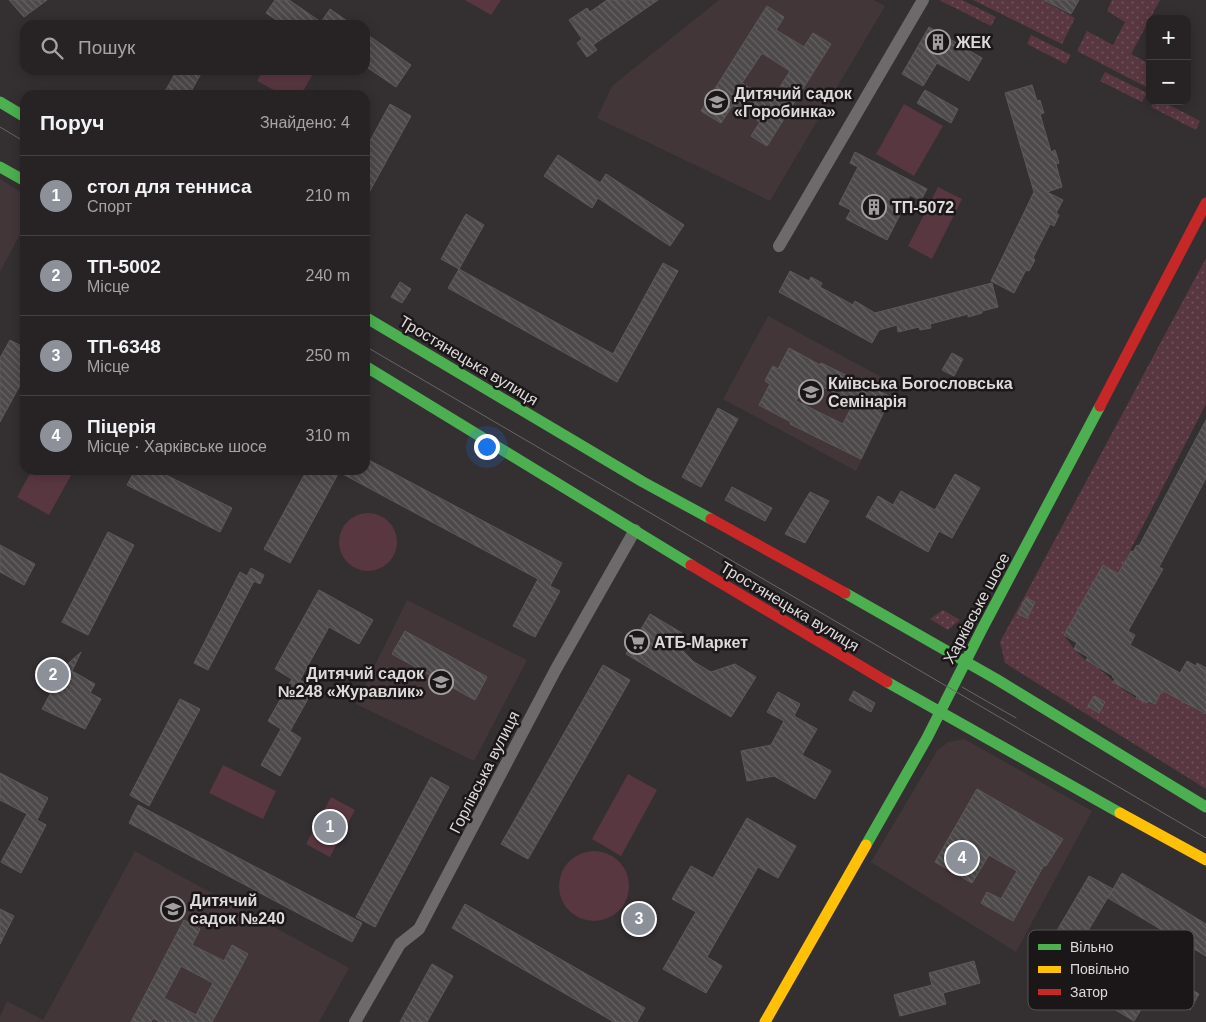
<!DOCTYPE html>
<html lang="uk">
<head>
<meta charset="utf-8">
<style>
  :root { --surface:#272325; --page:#332f32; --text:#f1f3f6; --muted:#a4a4a7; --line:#434042; --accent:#8c9099 }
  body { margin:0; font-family:Helvetica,sans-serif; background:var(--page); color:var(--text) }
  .controls { position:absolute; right:15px; top:15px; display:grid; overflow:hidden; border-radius:10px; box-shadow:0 2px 12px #0003 }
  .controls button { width:45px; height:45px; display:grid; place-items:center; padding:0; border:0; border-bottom:1px solid var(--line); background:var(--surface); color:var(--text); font:25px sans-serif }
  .you { position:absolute; left:486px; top:446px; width:18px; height:18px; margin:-12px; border:4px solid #fff; border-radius:50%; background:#1a73e8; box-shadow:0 0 0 8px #1a73e833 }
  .badge { display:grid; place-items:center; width:32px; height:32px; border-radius:50%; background:var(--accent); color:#fff; font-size:16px; font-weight:700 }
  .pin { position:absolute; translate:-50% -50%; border:2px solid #fff; box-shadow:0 1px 5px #0006 }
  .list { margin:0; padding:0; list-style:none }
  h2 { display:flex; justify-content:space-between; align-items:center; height:65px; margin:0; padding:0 20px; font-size:21px }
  h2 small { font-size:16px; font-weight:400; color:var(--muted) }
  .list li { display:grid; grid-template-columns:32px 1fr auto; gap:15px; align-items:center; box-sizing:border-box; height:80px; padding:0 20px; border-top:1px solid var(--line) }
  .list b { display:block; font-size:19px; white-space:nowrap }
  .list p { margin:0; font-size:16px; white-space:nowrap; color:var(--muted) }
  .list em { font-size:16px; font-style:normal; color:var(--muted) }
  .icon { flex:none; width:28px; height:28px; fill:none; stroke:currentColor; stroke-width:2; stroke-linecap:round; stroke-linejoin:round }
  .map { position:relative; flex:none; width:1206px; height:1022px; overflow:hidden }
  .search { position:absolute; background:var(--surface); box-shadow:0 2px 12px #0003; left:20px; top:20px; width:350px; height:55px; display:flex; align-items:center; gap:12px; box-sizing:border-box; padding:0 18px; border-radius:15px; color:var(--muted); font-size:19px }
  .panel { position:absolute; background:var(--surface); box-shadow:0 2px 12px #0003; left:20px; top:90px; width:350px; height:385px; border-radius:15px }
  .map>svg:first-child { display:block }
  .built { fill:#433639 }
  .grass { fill:url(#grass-dots) }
  .park { fill:#593740 }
  .building { fill:url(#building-back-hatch); stroke:#5d595a; fill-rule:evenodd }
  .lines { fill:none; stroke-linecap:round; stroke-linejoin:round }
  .street { stroke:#6d6a6c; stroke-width:12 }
  .fast { stroke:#4caf50; stroke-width:11 }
  .slow { stroke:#ffc107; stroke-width:11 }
  .jam { stroke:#c62828; stroke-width:11 }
  .tram { stroke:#696667; stroke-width:1 }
  .labels { text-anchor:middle; stroke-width:5; stroke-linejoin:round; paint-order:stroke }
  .poi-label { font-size:16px; font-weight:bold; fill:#ded9da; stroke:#1b1718; text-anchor:start }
  .street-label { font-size:16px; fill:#ded9da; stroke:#1b1718 }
  .key { fill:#1b1718; stroke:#565152; stroke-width:1 }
  .key-label { font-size:14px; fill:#ded9da }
</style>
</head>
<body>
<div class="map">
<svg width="1206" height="1022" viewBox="0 0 1206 1022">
  <defs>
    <pattern id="grass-dots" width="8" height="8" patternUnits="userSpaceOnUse" patternTransform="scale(1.25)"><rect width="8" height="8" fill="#593740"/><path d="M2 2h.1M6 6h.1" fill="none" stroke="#70535b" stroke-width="1.8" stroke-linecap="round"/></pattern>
    <pattern id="building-back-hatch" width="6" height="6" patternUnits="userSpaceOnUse" patternTransform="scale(1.25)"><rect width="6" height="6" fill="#4d494b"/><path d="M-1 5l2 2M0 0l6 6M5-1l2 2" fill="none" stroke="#666364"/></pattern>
  </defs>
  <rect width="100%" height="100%" fill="#342f31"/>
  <!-- built -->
  <path class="built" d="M719,0H873L885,6L770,201L597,118L612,86Z
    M0,179L25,195V225L0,272Z
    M768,316L898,386L856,471L723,399Z
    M407,600L527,660L474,761L356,704Z
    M964,739L1092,811L1016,952L871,862L937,751L948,742Z
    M135,851L349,968L319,1022H0V1017L7,1001L43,1020Z"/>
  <!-- grass -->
  <path class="grass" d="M939,0H962L996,17L991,26Z
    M973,0H1047L1046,2L1075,18L1062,44Z
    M1112,0H1160L1131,54L1150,64V89L1077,51L1087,31L1113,45L1125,22L1107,11Z
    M1031,35L1071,55L1066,64L1027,44Z
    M1105,72L1147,93L1142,102L1100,81Z
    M1154,101H1162L1200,121L1196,130L1151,107Z
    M1206,258V404L1118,574L1103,565L1064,635C1070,644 1076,652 1084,659C1088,662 1093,664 1097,667C1114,681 1132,701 1155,704L1163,689L1206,715V789L1005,663L1000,642Z
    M943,610L960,620L948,630L930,619Z"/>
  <!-- park -->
  <path class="park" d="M465,0H501L491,15Z
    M263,70H315L301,95H283L257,81Z
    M904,104L943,126L914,176L876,154Z
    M938,187L962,199L932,259L908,246Z
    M32,470H74L49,515L17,497Z
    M339 542a29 29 0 1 1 58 0a29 29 0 1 1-58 0Z
    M223,765L276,791L263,819L209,793Z
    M628,774L657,790L621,856L592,839Z
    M331,797L355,810L330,857L306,844Z
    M559 886a35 35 0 1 1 70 0a35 35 0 1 1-70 0Z"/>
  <!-- building -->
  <path class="building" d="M9,0H47L24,17Z
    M275,0H289L321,22L330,9L353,25H284L266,13Z
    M607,0H658L593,45L597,50L587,57L577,43L582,39L569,20L587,8L590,12Z
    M1044,0H1079L1071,14Z
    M767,6L784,17L776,30L804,47L813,33L831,44L767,146L751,136L760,122L733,105L721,123L701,111ZM762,53L790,71L771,101L742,83Z
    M929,27L982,58L969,81L937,63L923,86L902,74Z
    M365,33L411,65L396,87L365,66Z
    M177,70H203L189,95H163Z
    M1032,85L1037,101L1040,100L1042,107L1044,113L1040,114L1051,152L1055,150L1059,163L1056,164L1062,187L1047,192L1063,200L1056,213L1059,215L1054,226L1050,224L1033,258L1035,260L1029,271L1026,270L1014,293L991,281L1034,192L1005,93Z
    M925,90L958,109L951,123L917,103Z
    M390,104L411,116L365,200V150Z
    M855,152L927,189L921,200L910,195L887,240L846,219L851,210L839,204L858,167L850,163Z
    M558,155L600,183L606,174L684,225L670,246L598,198L592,208L544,176Z
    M466,214L484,225L459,269L441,259Z
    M663,263L678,271L617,382L448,288L459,269L613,354Z
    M790,271L809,281L811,277L822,283L820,287L853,305L855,301L875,313L992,283L998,307L982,311V313L968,317V314L930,324L931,328L920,330L919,327L898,332L897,325L879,330L872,343L779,292Z
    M400,282L411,289L402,303L391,297Z
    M10,340L25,348V376L0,422V358Z
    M789,348L820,365L821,363L891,397L861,459L790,424L791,422L759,405L770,384L765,381L769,373L773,366L778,369ZM808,380L854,402L843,424L796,401Z
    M952,353L963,359L954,376L942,370Z
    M718,408L738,419L701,487L682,477Z
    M1206,420V478L1159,567L1163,569L1128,631L1135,635L1130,645L1180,673L1187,661L1196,666L1197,663L1206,668V714L1162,690L1155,704L1148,701L1147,703L1136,698L1137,696L1113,682L1115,679L1112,677L1113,676L1086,660L1088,657L1074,649L1077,643L1064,635L1103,565L1118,574L1131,551L1133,552L1137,545L1139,546Z
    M365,458L562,563L550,586L560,591L535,637L513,626L538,579L339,472L290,563L264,549L307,470H365Z
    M135,470H156L232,508L220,532L127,485Z
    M955,474L980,488L952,538L939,531L928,552L866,517L878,496L893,505L901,491L935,510Z
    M732,487L772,508L765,521L725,500Z
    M810,492L829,501L805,543L785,534Z
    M108,532L134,545L88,635L62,622Z
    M0,545L35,564L24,585L0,572Z
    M251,568L264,575L260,584L254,581L208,670L194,663L240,572L247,576Z
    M319,590L373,620L359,644L329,627L300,680L314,688L290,731L301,738L280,776L261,765L281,729L268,721L292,679L275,669Z
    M1026,598L1035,602L1027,618L1018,614Z
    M650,614L682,633L683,651L694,662L711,672L735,664L756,677L731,717L626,654Z
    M405,631L487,677L475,700L392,654Z
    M81,652L72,671L95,684L90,693L101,699L85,729L42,709L54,687L44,682L52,663L63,668Z
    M603,665L630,680L528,859L501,844Z
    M854,691L875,703L871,712L849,700Z
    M778,692L800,704L794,716L817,729L802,755L831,771L815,799L774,776L747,781L741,751L771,745L784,721L767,712Z
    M1094,696L1105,702L1099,713L1088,706Z
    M180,699L200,709L149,806L130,795Z
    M0,773L48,798L37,820L46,825L21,873L1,862L27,814L0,800Z
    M431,777L449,787L375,927L356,917Z
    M977,789L1063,839L1046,866L1044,865L1013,921L981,903L987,892L1001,899L1017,871L989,855L972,883L935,862Z
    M138,805L362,923L352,942L129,823Z
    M747,818L796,846L778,878L758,867L707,957L722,966L706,993L663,969L696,912L672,899L691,866L713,878Z
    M1122,873L1206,924V956L1108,898Z
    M1089,876L1113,889L1058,981L1035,968Z
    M465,904L645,1008L637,1022H614L452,928Z
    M639,908L648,914L640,930L630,925Z
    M0,909L14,916L0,944Z
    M184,920L200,929L192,945L224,961L232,945L248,954L212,1022H160L153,1018L151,1022H131ZM181,966L213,983L196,1015L164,998Z
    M1135,954L1153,964L1147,973L1159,980L1134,1021L1114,1009L1138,968L1130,963Z
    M974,961L980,983L943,993L946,1004L900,1016L894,995L932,985L929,973Z
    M432,964L453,976L427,1022H400Z
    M1186,986L1199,994L1190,1010L1177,1002Z"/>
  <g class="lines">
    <!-- street -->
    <path class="street" d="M779,246L923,0
      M355,1022L400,944L419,929L556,669L635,530"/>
    <!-- fast -->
    <path class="fast" d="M0,102L25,117
      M0,167L25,181
      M365,317L643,482L711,519
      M365,366L691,565
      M845,593L996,679L1206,807
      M887,682L1120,813
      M866,845L927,738L981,631L1100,406"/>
    <!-- slow -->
    <path class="slow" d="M1120,813L1206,860
      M765,1022L866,845"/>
    <!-- jam -->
    <path class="jam" d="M1100,406L1206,203
      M711,519L845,593
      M691,565L887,682"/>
    <!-- tram -->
    <path class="tram" d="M0,127L25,142
      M365,346L1206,838
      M962,687L1016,718"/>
  </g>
  <!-- icons -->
  <defs>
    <symbol id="building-ring" viewBox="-11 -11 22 22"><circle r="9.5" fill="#1b1718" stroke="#a29e9f" stroke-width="1.5"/><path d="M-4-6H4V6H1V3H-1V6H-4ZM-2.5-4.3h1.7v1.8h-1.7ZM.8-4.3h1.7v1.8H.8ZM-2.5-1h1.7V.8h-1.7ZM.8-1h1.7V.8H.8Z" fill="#a29e9f"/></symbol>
    <symbol id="school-ring" viewBox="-11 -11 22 22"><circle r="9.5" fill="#1b1718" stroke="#a29e9f" stroke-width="1.5"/><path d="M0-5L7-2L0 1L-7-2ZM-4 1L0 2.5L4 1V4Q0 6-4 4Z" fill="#a29e9f"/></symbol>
    <symbol id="university-ring" viewBox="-11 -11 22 22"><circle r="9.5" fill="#1b1718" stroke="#a29e9f" stroke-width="1.5"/><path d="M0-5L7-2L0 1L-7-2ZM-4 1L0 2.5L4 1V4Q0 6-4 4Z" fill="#a29e9f"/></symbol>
    <symbol id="supermarket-ring" viewBox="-11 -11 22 22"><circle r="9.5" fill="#1b1718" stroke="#a29e9f" stroke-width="1.5"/><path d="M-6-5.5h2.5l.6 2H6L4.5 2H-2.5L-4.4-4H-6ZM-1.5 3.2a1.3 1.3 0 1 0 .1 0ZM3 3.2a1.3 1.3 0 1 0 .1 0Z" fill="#a29e9f"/></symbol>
  </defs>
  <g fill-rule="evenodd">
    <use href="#building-ring" x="924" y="28" width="28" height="28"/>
    <use href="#school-ring" x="703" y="88" width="28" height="28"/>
    <use href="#building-ring" x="860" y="193" width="28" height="28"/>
    <use href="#university-ring" x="797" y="378" width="28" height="28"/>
    <use href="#supermarket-ring" x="623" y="628" width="28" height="28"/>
    <use href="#school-ring" x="427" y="668" width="28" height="28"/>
    <use href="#school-ring" x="159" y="895" width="28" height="28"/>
  </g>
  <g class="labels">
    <!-- poi labels -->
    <g class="poi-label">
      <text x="956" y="48">ЖЕК</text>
      <text x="734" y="99">Дитячий садок<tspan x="734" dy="18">«Горобинка»</tspan></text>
      <text x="892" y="213">ТП-5072</text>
      <text x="828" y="389">Київська Богословська<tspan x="828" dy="18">Семінарія</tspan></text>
      <text x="654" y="648">АТБ-Маркет</text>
      <text x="424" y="679" text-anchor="end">Дитячий садок<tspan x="424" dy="18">№248 «Журавлик»</tspan></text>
      <text x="190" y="906">Дитячий<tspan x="190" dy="18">садок №240</tspan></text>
    </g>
    <!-- street labels -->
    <g class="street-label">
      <text transform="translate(469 360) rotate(31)" y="6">Тростянецька вулиця</text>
      <text transform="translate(790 606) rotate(31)" y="6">Тростянецька вулиця</text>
      <text transform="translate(976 608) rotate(-62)" y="6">Харківське шосе</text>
      <text transform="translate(484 772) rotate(-63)" y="6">Горлівська вулиця</text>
    </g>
  </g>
  <!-- legend -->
  <rect x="1028" y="930" width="166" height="80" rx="8" class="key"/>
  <rect x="1038" y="944" width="23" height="6" fill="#4caf50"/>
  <rect x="1038" y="966" width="23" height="7" fill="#ffc107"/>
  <rect x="1038" y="989" width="23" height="6" fill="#c62828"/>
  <g class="key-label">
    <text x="1070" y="952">Вільно</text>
    <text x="1070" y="974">Повільно</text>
    <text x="1070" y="997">Затор</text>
  </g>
</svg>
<div class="controls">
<button>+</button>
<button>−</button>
</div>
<div class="you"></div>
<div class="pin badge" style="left:330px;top:827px">1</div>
<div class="pin badge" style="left:53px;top:675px">2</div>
<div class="pin badge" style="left:639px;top:919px">3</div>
<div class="pin badge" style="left:962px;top:858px">4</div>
<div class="search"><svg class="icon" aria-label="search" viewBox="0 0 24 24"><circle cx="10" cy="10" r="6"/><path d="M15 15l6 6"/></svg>Пошук</div>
<section class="panel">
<h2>Поруч<small>Знайдено: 4</small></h2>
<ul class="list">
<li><span class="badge">1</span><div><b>стол для тенниса</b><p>Спорт</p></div><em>210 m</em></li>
<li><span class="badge">2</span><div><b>ТП-5002</b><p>Місце</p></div><em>240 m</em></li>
<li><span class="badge">3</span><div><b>ТП-6348</b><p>Місце</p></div><em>250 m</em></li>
<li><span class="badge">4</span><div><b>Піцерія</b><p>Місце · Харківське шосе</p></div><em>310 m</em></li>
</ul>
</section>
</div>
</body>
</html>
